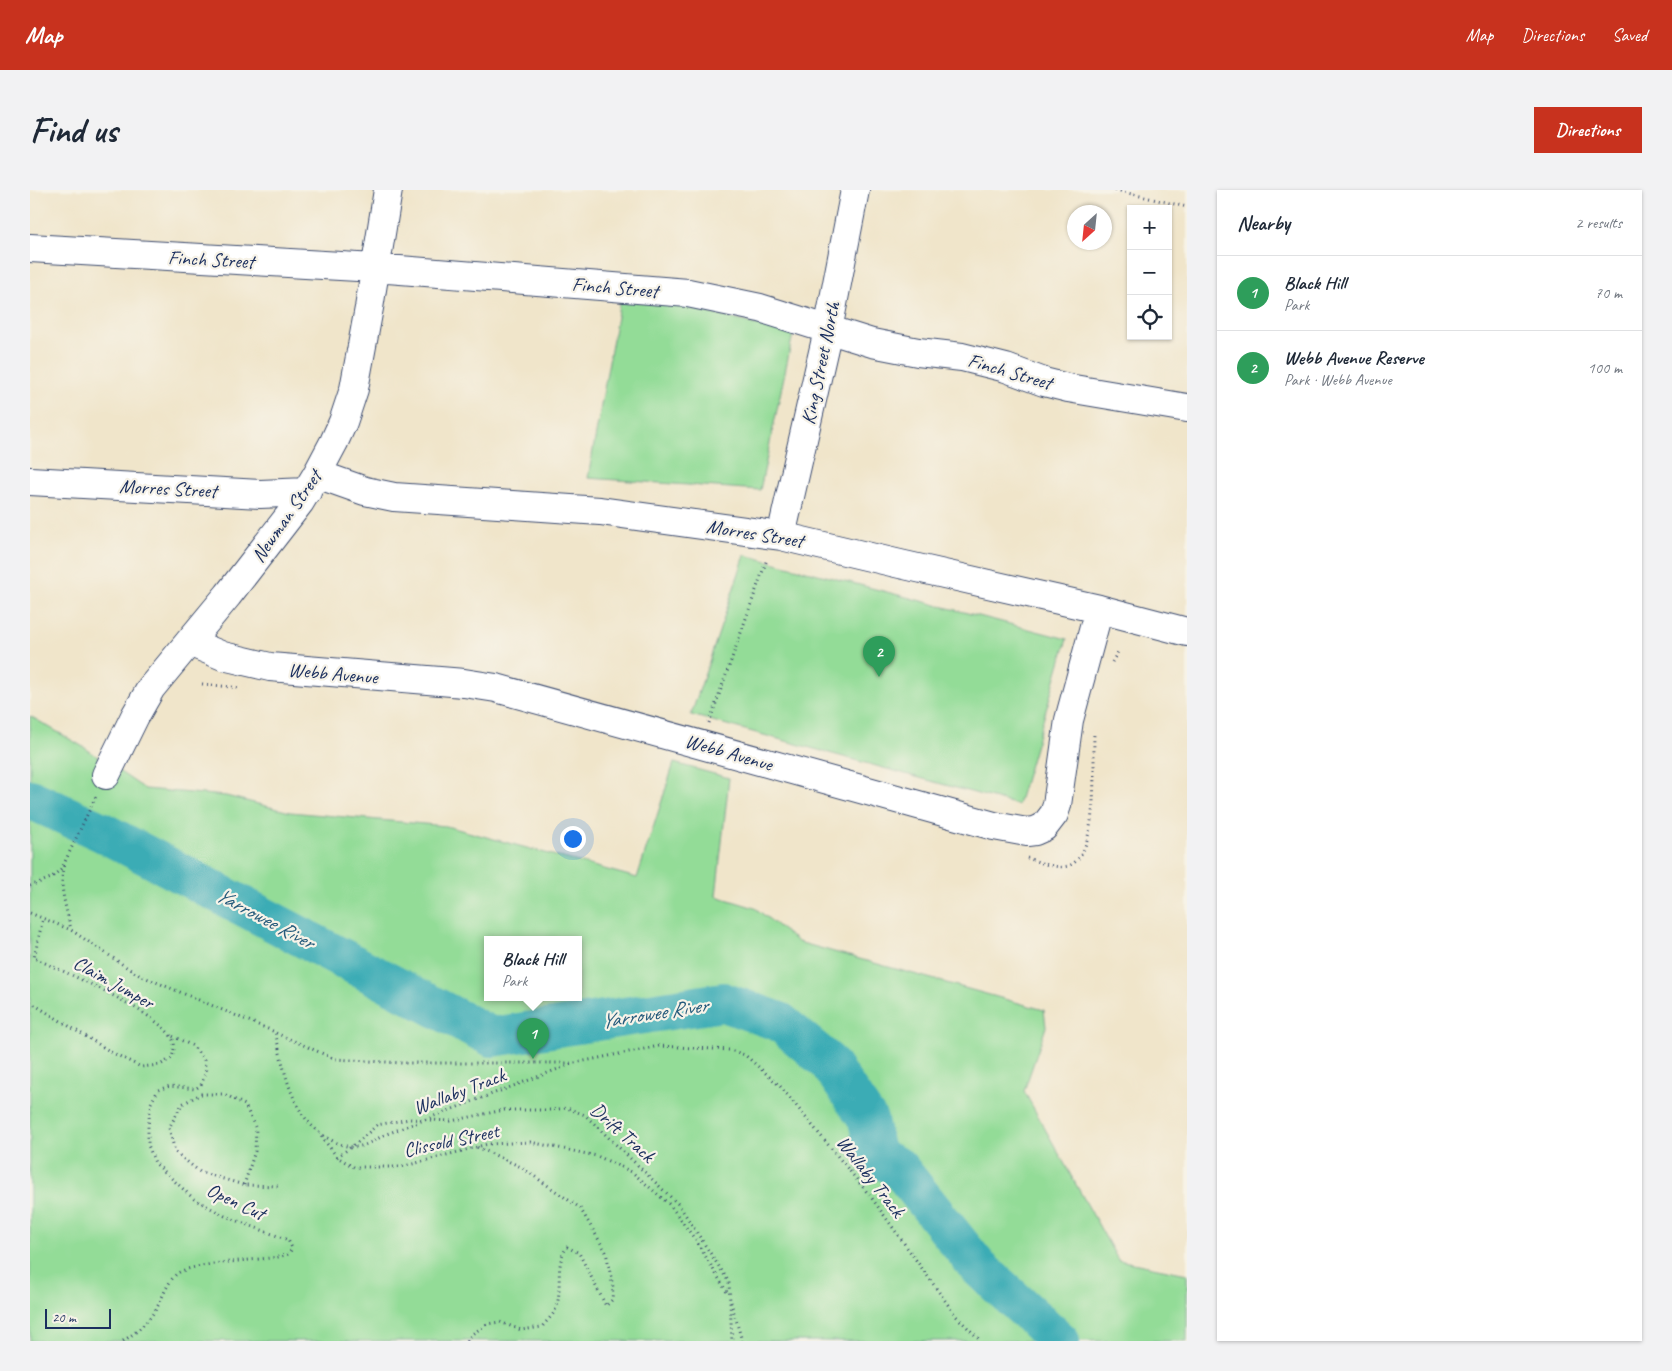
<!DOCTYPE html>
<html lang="en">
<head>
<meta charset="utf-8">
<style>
  :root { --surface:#fff; --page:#f2f2f3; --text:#1f2937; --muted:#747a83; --line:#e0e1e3; --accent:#c8321e }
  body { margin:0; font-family:Caveat,sans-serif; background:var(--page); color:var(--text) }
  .controls { position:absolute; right:15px; top:15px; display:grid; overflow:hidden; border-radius:0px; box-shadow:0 1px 4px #0004 }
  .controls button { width:45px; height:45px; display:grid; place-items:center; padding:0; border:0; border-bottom:1px solid var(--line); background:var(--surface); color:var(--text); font:25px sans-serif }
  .compass { position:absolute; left:1037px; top:15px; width:45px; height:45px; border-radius:50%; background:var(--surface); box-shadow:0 1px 4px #0004; rotate:207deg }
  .scale { position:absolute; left:15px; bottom:12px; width:66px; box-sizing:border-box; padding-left:5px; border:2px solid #1b2f5e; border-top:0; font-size:14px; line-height:18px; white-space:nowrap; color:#1b2f5e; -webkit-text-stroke:4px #f7f3e8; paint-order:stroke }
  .you { position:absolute; left:542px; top:648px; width:18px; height:18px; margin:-12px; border:4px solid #fff; border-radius:50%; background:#1a73e8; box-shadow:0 0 0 8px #1a73e833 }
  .badge { display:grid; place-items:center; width:32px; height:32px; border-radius:50%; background:var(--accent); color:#fff; font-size:16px; font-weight:700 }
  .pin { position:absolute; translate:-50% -41px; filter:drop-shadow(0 1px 2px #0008) }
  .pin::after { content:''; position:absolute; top:26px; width:18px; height:15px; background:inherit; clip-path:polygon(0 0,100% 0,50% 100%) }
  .popup { position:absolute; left:454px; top:746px; width:98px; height:65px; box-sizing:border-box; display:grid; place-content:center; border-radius:0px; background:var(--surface); filter:drop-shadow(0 1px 4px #0005); font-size:16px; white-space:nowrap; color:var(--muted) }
  .popup b { font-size:19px; color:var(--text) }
  .popup::after { content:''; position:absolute; left:50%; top:100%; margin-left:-10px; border:10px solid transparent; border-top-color:var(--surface) }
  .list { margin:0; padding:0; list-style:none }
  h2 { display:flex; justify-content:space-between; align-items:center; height:65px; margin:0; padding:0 20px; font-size:21px }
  h2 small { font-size:16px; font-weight:400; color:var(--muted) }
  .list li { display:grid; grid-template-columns:32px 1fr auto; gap:15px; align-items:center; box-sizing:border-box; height:75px; padding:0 20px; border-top:1px solid var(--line) }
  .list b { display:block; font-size:19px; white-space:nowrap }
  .list p { margin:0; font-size:16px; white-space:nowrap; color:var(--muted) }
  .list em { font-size:16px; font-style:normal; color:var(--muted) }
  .icon { flex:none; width:28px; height:28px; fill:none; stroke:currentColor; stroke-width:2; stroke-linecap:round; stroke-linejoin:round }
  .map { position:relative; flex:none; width:1157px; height:1151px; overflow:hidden; border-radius:0px }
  header { display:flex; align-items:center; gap:30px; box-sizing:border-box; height:70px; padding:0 25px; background:var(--accent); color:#fff }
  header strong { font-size:24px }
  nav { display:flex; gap:28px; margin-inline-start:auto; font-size:18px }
  .intro { display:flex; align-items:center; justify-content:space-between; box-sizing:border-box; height:120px; padding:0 30px }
  h1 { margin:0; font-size:35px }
  .button { padding:12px 22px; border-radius:0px; background:var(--accent); color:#fff; font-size:18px; font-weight:700 }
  main { display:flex; gap:30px; padding:0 30px }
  aside { flex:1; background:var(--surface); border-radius:0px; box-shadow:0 1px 4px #0004 }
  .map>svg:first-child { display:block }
  .green { fill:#93dc97; stroke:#57867a; fill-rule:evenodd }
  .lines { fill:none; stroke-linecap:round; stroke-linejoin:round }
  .river { stroke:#3aacb5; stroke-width:40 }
  .minor-casing { stroke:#3b4a6e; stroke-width:30 }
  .path { stroke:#3b4a6e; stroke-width:3; stroke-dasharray:1 4; stroke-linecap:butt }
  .minor { stroke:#fff; stroke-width:28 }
  .labels { text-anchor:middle; stroke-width:4.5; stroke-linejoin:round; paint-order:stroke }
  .street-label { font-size:20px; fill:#1b2f5e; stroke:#f7f3e8 }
  .water-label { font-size:21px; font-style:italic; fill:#265b7c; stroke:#f7f3e8 }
</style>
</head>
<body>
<header>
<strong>Map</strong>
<nav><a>Map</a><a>Directions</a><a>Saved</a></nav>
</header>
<div class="intro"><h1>Find us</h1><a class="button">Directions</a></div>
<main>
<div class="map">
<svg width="1157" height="1151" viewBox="0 0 1157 1151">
  <rect width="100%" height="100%" fill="#f7f3e8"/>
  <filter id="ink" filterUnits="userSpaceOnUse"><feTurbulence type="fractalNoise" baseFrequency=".02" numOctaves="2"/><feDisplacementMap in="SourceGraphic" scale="10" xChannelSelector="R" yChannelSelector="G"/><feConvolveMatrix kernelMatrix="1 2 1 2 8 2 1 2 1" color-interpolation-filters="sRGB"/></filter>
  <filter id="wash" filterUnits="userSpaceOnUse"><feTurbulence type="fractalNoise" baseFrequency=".0096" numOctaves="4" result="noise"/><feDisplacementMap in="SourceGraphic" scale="20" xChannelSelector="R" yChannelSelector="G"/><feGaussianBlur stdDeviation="1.12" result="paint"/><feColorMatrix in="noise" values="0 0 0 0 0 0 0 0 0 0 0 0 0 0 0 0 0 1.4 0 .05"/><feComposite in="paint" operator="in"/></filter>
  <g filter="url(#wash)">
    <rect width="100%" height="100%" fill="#f0e5ca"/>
    <!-- green -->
    <path class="green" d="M590,110L656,117L763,144L730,300L558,288Z
      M715,365L1037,449L988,615L661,525Z
      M0,526L55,558L115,599L196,606L260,622L416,636L607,688L644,573L699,588L686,706L725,718L768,752L1014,820L1016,837L994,901L1088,1070L1157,1084V1151H0ZM458,750H548V808H458Z"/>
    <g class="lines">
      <!-- river -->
      <path class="river" d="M0,609L72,642L462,847L693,812L750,832L798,872L838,930L846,967L868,977L948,1077L1030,1151"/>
    </g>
  </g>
  <g filter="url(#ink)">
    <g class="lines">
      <defs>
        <path id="minor" d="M0,58L345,78L658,103L730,118L842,153L888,162L932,167L976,178L1014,192L1038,198L1157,218
          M287,284L335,301L364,307L570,321L751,346L870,374L1069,419L1157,442
          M0,291L230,304L277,302
          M751,346L798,140L825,0
          M159,452L193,466L240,477L434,493L466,498L964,636L997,642L1005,641L1014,637L1024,624L1027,615L1039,530L1069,419
          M76,585L105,526L121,498L198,405L270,312L287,284L304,252L313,232L324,199L339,118L358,0"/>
      </defs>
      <!-- minor casing -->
      <use href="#minor" class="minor-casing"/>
      <!-- path -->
      <path class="path" d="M1085,0L1157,17
        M1082,472L1089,460
        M172,494L211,498
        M679,533L737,369
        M997,668C1009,672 1025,679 1038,676C1070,666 1063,571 1064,543
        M34,676C28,697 37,719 41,740
        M0,696L21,688L32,678L66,606
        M0,723L41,740L107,784L245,842C255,882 261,929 301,950C324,962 333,957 354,945L544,873L629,856L700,860L715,865L750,896L841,1007L926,1126L951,1151
        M0,812L81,862L111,877L130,875L142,868C143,863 145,857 144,853C139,826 30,780 4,768L13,728
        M246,843L305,869L372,873H541
        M291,946L307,967L324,977H371L458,954L500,952L567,966L602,982L640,1015L667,1052L698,1104
        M307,967L328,952L347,935L379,929L421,931L474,920H520L537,918L555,925L649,1015L699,1092L702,1151
        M214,995L225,961L226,939L215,915L194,904H171L152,914L139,938L145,962L170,982L214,995L251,996
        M701,1112L712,1151
        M93,1151C107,1142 117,1133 126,1119C133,1108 137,1091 148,1083C163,1073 228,1070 248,1067L259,1064L262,1058L258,1050L195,1026L164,1009L125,973L118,955V936L121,913L128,900L140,896L165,899L171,895L176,882L174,870L163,856L140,845
        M437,1151L442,1144L457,1134L470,1132L491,1140L512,1137C516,1131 524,1125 526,1118C533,1099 524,1074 537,1057L549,1063L576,1116L582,1110L583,1097L576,1062L550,1018L491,977L447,957"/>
      <!-- minor -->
      <use href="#minor" class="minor"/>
    </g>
  </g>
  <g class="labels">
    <!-- street labels -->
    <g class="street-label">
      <text transform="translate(181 69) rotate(3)" y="7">Finch Street</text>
      <text transform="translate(585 97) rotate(5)" y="7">Finch Street</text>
      <text transform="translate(790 173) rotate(-78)" y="7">King Street North</text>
      <text transform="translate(980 181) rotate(16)" y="7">Finch Street</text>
      <text transform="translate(138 298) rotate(3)" y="7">Morres Street</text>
      <text transform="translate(256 326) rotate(-55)" y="7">Newman Street</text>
      <text transform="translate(725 343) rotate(9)" y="7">Morres Street</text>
      <text transform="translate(303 483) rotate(5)" y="7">Webb Avenue</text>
      <text transform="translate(699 562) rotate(16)" y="7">Webb Avenue</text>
      <text transform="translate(84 792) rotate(29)" y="7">Claim Jumper</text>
      <text transform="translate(429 901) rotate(-21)" y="7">Wallaby Track</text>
      <text transform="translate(593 942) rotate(42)" y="7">Drift Track</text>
      <text transform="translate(421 950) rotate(-12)" y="7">Clissold Street</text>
      <text transform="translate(841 986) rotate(52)" y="7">Wallaby Track</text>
      <text transform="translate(206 1011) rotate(25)" y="7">Open Cut</text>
    </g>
    <!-- water labels -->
    <g class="water-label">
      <text transform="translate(235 728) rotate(28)" y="7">Yarrowee River</text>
      <text transform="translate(624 823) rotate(-9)" y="7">Yarrowee River</text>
    </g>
  </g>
</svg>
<div class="controls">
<button>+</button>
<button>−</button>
<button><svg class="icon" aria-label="locate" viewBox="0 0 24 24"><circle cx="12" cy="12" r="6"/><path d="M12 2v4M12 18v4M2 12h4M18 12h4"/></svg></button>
</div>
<svg class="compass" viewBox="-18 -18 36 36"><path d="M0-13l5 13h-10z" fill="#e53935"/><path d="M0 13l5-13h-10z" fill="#747a83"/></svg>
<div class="scale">20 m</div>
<div class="you"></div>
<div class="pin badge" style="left:503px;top:869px;background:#2e9e5b">1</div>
<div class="popup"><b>Black Hill</b>Park</div>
<div class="pin badge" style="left:849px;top:487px;background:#2e9e5b">2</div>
</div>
<aside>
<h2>Nearby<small>2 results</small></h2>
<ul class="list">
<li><span class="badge" style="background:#2e9e5b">1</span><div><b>Black Hill</b><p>Park</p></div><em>70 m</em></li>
<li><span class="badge" style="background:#2e9e5b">2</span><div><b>Webb Avenue Reserve</b><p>Park · Webb Avenue</p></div><em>100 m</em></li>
</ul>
</aside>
</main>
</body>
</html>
